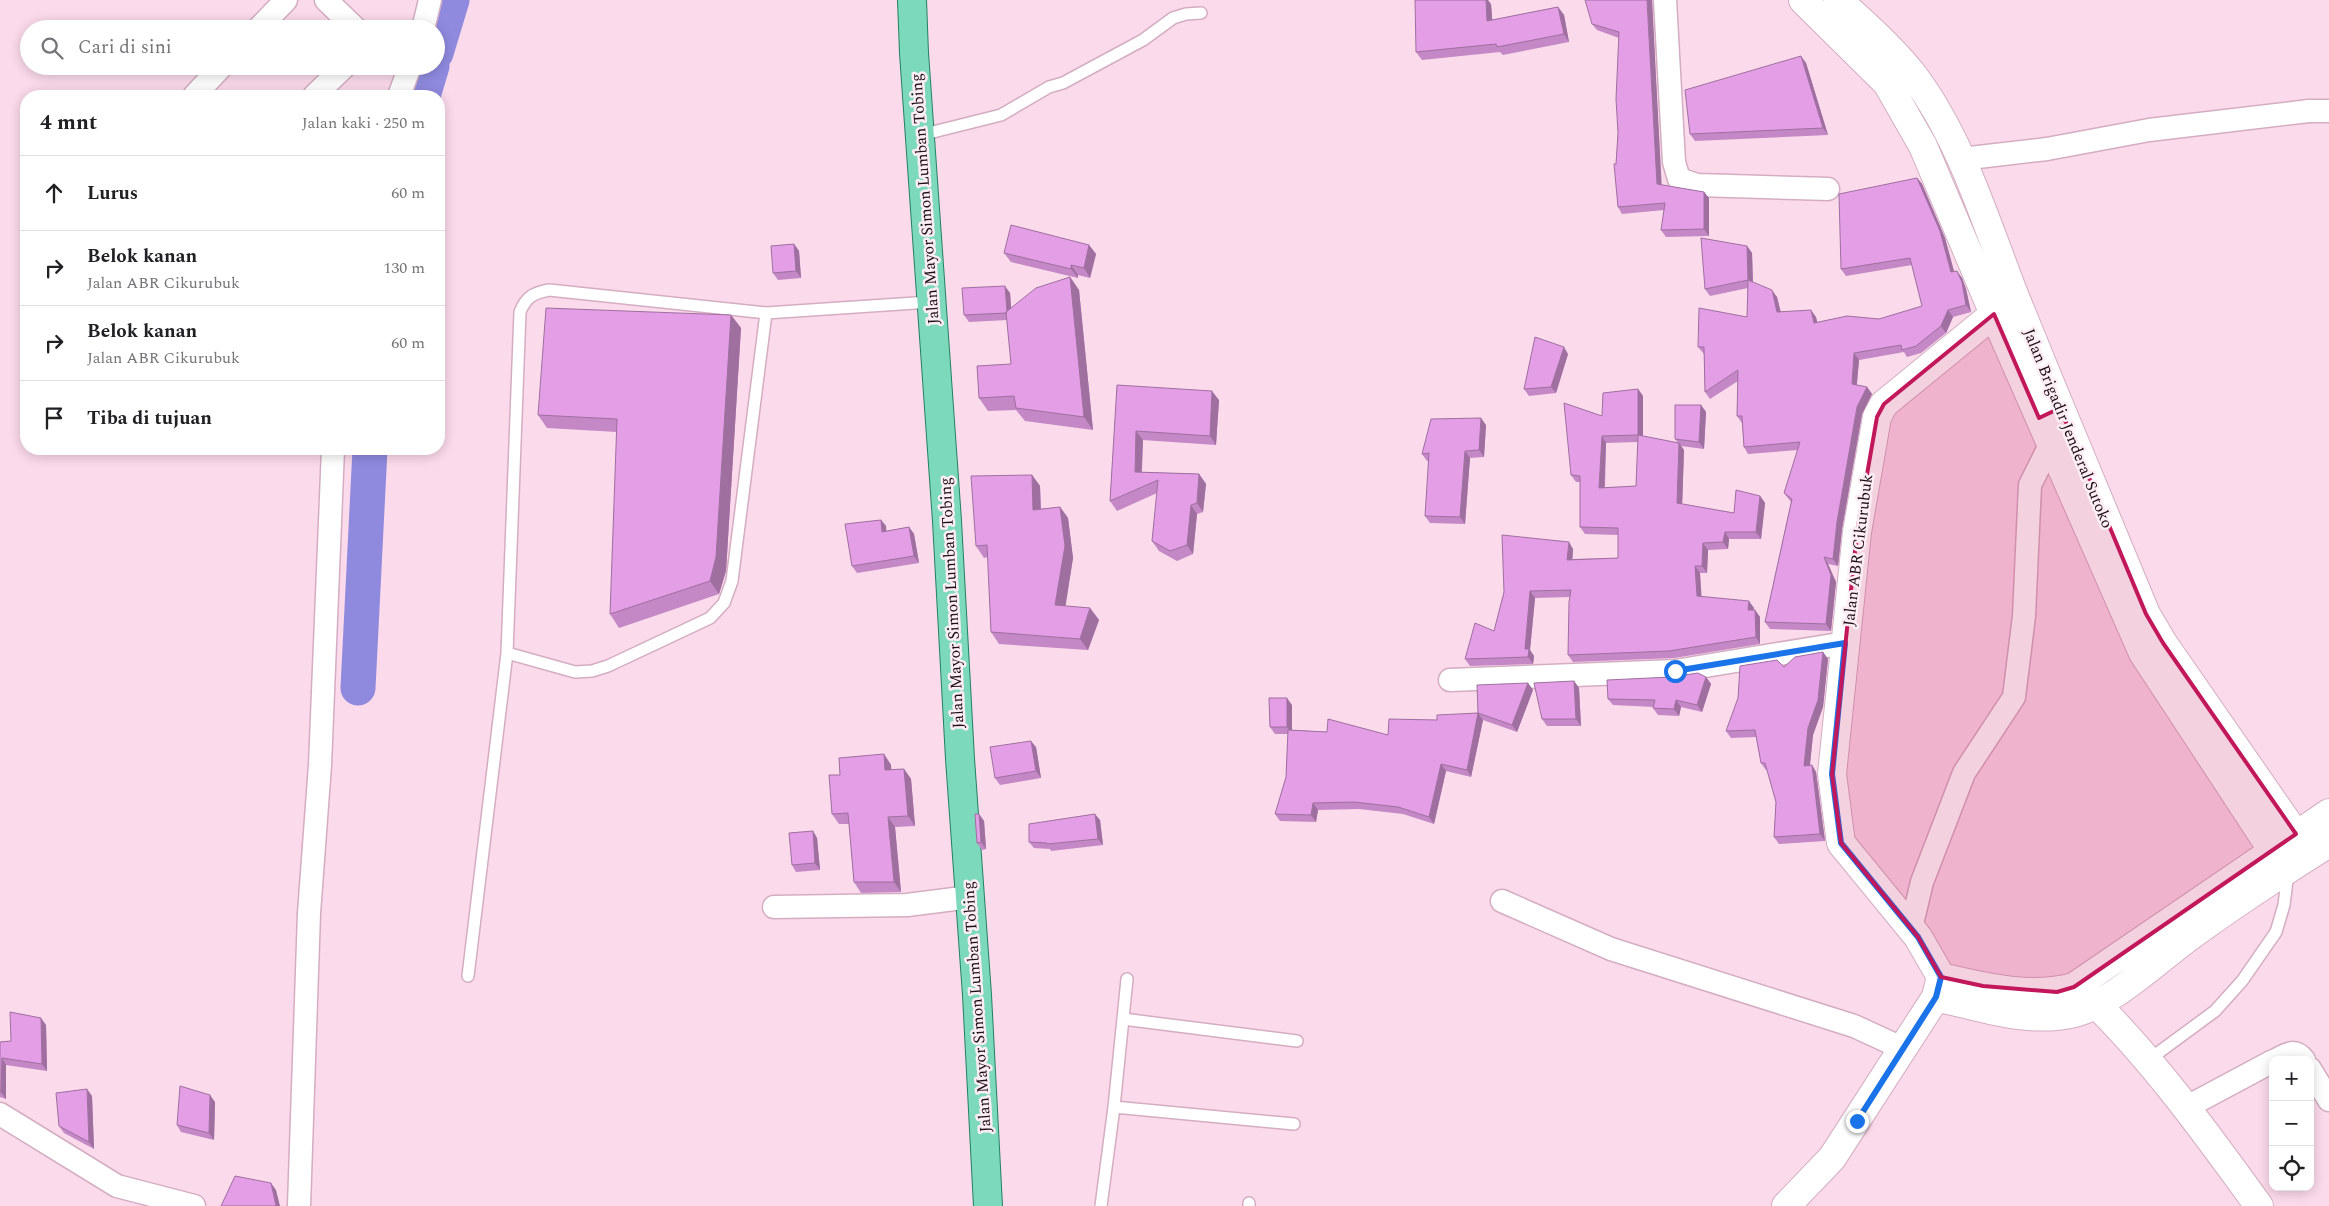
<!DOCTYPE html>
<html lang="id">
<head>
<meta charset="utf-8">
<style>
  :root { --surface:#fff; --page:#f6f6f6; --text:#202124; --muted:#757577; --line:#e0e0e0 }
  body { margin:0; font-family:Spectral,serif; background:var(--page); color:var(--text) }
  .controls { position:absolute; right:15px; bottom:15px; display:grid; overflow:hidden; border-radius:10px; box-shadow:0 2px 12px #0003 }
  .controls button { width:45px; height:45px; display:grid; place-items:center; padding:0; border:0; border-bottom:1px solid var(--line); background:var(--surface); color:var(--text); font:25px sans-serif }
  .stop { position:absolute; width:15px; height:15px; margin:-11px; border:4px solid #1a73e8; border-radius:50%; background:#fff }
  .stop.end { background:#1a73e8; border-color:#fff; box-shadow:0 1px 5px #0008 }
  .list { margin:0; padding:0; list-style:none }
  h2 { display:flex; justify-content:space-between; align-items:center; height:65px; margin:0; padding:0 20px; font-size:21px }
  h2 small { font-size:16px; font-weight:400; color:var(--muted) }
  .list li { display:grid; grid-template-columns:32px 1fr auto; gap:15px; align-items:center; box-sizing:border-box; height:75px; padding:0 20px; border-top:1px solid var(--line) }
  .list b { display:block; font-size:19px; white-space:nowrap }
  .list p { margin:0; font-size:16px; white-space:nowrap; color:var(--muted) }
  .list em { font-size:16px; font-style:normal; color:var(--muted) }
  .icon { flex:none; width:28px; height:28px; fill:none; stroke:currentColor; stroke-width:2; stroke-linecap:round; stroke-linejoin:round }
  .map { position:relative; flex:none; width:2329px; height:1206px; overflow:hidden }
  .search { position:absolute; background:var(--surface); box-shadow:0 2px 12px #0003; left:20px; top:20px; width:425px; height:55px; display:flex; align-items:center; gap:12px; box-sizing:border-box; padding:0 18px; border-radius:28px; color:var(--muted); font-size:19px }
  .panel { position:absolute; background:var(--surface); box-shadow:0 2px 12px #0003; left:20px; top:90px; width:425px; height:365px; border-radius:20px }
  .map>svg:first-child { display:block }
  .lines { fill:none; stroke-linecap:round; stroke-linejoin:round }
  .river { stroke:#908adf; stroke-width:35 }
  .lane-casing { stroke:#d4adc2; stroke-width:14 }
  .street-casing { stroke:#d4adc2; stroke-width:25 }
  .secondary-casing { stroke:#d4adc2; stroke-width:30 }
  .primary-casing { stroke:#228164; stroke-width:30 }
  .lane { stroke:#fff; stroke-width:11 }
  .street { stroke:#fff; stroke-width:22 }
  .secondary { stroke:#fff; stroke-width:28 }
  .primary { stroke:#7dd9bb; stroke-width:28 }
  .wall { fill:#c388c5; fill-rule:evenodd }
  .shaded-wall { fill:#9f6fa0 }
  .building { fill:#e39ee5; stroke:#9f6fa0; fill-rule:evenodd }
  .route { stroke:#1a73e8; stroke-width:6 }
  .marked { fill:#c2185b; fill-opacity:0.2; stroke:#c2185b; stroke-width:4; stroke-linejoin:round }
  .labels { text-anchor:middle; stroke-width:5; stroke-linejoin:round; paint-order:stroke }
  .street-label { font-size:16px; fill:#1b0e15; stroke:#fdedf5 }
</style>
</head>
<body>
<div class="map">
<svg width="2329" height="1206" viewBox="0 0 2329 1206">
  <rect width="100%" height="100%" fill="#fbdaeb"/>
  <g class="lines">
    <!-- river -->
    <path class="river" d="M436,53L452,0
      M423,96L432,66
      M358,688L370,449"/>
    <defs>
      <path id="lane" d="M921,135L1001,115L1049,87L1063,83L1143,40L1173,18L1186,14L1201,13
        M507,653L575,672L592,671L608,666L710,618L724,603L732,581L766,313
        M468,976L507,653L520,312C526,297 533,293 549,290L766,313L930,302
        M1123,1019L1297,1041
        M2147,1061L2215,1011L2242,981L2276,932L2284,905L2288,872
        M1114,1107L1294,1124
        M1249,1203V1206
        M1101,1206L1114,1107L1127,979"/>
      <path id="street" d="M326,0L356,29
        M1665,0L1674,162L1679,179L1697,185L1828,189
        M258,29L286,0
        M423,29L430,0
        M194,96L222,66
        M314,96L345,66
        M399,96L410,66
        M1961,159L2047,149L2149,130L2309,111H2329
        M1450,680L1675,671L1845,643
        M1502,901L1611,949L1854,1026L1904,1049
        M774,907L907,905L970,897
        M1911,928L1922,882L1964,773L2014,697L2024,616L2030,485L2050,445
        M2276,1060C2287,1054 2295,1048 2304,1060
        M2310,1069L2329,1100
        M2187,1107L2273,1061
        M0,1114L117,1186L194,1206
        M299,1206L309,913L320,765L333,449"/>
      <path id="secondary" d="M1803,0L1887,83L1923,146L1994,314L2143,653L2273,851L2288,869
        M1838,0C1864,24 1891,47 1913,75C1961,138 1986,223 2015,297C2058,403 2102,509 2146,614L2163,643L2310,855
        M1941,977C1984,987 2031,999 2074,987L2329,813
        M1936,997C1980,1007 2025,1023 2070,1014C2111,1006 2159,958 2193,934C2237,902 2283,872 2329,843
        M2097,1005C2158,1066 2208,1136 2259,1206
        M1786,1206L1832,1158L1936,997L1941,977L1918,937L1841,843L1832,774L1857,532L1877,417L1884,404L1994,314"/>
      <path id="primary" d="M912,0L914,53L947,521L960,759L977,995L988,1206"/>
    </defs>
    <!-- lane casing -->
    <use href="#lane" class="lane-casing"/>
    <!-- street casing -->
    <use href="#street" class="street-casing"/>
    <!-- secondary casing -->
    <use href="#secondary" class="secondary-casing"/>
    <!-- primary casing -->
    <use href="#primary" class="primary-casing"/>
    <!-- lane -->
    <use href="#lane" class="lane"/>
    <!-- street -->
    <use href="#street" class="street"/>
    <!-- secondary -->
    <use href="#secondary" class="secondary"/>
    <!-- primary -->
    <use href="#primary" class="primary"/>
  </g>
  <!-- wall -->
  <path class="wall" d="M1652,1L1661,185L1704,192L1709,198V236L1666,237L1661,230L1664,210L1622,214L1618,207L1616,164L1618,133L1619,38L1597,30L1592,24Z
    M1491,4L1492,20L1558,7L1564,15L1569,42L1503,55L1500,52L1422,60L1416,52Z
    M1806,63L1828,135L1695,141L1690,134Z
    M1917,178L1922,184L1945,238L1954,271L1962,278L1966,289L1971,312L1953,317L1946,333L1921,353L1907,357L1904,352L1859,360L1857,385L1867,387L1872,394L1862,414L1842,529L1838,566L1828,564L1836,582L1831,631L1770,629L1765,622L1791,502L1784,493L1798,450L1748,454L1744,447L1742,423L1737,416L1738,381L1710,399L1705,392L1704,354L1698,347L1747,317L1748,288L1710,296L1705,289L1747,246L1752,253L1753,282L1777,297L1781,312L1816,317L1817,322L1879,319L1922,306L1912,265L1846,276L1841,269Z
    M794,244L799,251L801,278L778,280L773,273Z
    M1089,245L1096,254L1090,278L1078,275V278L1011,262L1004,253Z
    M1070,277L1079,290L1093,430L1025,421L1016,410L988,411L979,398L1011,364L1007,320L969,322L964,315L1010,293L1011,308Z
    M731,315L741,328L726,571L719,594L619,628L610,614L617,432L547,428L538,415Z
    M1568,354L1556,393L1529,396L1524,389Z
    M1117,385L1219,400L1216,445L1143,440L1142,472L1199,474L1206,484L1203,512L1197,514L1193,554L1177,561L1159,551L1152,541L1157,493L1117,511L1110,501Z
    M1638,389L1643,396V436L1678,443L1675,439L1701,405L1706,412L1704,449L1681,446L1684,450L1682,504L1734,513L1760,496L1765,503L1761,539H1729L1728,549L1708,550L1707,573H1700L1701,596L1754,608V610H1755L1760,617V644L1674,658L1573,662L1568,655L1570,597L1535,598L1530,650L1534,656L1533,664L1470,666L1465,659L1494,631L1504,592L1573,549L1572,559L1618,558V535L1585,534L1580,527V482H1576L1571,475L1602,416ZM1638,442L1636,486L1605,488L1606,443Z
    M1486,425L1484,457L1470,458L1465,524L1430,523L1425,516L1429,461H1427L1422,454Z
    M1032,475L1040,486L1041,509L1060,507L1068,518L1073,558L1065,606L1090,608L1099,620L1088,650L999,644L991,632L988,557L984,558L976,546Z
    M881,520L886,526V531L909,527L914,534L919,563L857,573L852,566Z
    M1823,652L1828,659L1823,707L1813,735L1810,765H1812L1816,772L1825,841L1779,844L1774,837L1776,802L1767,770H1766L1761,763L1756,737L1731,738L1726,731L1784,667Z
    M1706,677L1711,684L1702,712L1681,707L1679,716L1658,715L1653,708L1654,707L1613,705L1608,699Z
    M1574,681L1579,688L1581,726H1547L1542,719Z
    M1528,683L1533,690L1517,732L1483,720L1471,777L1446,771L1434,824L1403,814L1359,809L1318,810L1316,822L1280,821L1275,814L1286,777L1288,734H1275L1270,727L1292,705V730L1388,735L1437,720L1478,713Z
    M1036,747L1041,778L1000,785L995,778Z
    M884,754L891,765V770L904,769L911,779L915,826L895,827L901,892L861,893L854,882L849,824H839L832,814L840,775Z
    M979,814L984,821L986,849L982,850L977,843Z
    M1100,820L1103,845L1051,851L1050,849L1034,848L1029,842Z
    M813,831L817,838L820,870L796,872L792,865Z
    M46,1025L47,1071L6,1065V1099L0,1097V1042L11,1041Z
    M92,1096L94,1149L64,1133L59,1126Z
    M215,1102L214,1140L181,1132L177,1125Z"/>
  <!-- shaded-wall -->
  <path class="shaded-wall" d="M1486,0H1488L1491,4L1493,29L1487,21Z
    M1647,0H1652L1662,191L1657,184Z
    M1558,7L1564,15L1569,42L1564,34Z
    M1801,56L1806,63L1828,135L1823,128Z
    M1917,178L1922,184L1945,238L1956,279L1951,272Z
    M1704,192L1709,198V236L1704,229Z
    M794,244L799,251L801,278L796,271Z
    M1089,245L1096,254L1090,278L1084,268Z
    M1747,246L1752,253L1753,287L1748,280Z
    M1071,265L1078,275V278L1071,269Z
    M1957,271L1962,278L1966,289L1971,312L1966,305Z
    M1070,277L1079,290L1093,430L1084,417Z
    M1005,286L1010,293L1012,320L1007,313Z
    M1772,290L1777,297L1782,319L1777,312Z
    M1811,310L1816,317L1819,330L1814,323Z
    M1948,310L1953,317L1946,333L1941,326Z
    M731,315L741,328L726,571L719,594L710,581Z
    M1564,347L1568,354L1556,393L1551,387Z
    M1854,353L1859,360L1856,391L1852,384Z
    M1867,387L1872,394L1862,414L1842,529L1838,566L1833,559L1837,522L1857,407Z
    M1638,389L1643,396V442L1638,435Z
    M1212,391L1219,400L1216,445L1210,436Z
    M1701,405L1706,412L1704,449L1699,442Z
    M1481,418L1486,425L1484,457L1479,450Z
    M1136,431L1143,440L1141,481L1135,472Z
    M1602,436L1606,443L1604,495L1599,488Z
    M1679,443L1684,450L1682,510L1677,503Z
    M1465,451L1470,458L1465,524L1460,517Z
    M1199,474L1206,484L1203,512L1197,503Z
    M1032,475L1040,486L1041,521L1033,510Z
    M1760,496L1765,503L1761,539L1756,532Z
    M1191,505L1197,514L1193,554L1187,545Z
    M1060,507L1068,518L1073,558L1064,616L1055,605Z
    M881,520L886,526L887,539L882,532Z
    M909,527L914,534L919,563L914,556Z
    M1725,532L1729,539L1728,549L1723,542Z
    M1569,542L1573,549L1572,567L1567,560Z
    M1703,543L1708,550L1707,573L1702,566Z
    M1824,557L1828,564L1836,582L1831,631L1826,624Z
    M1695,566L1700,573L1702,603L1697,596Z
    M1530,591L1535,598L1530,650L1534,656L1533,664L1528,657L1525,649Z
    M1749,601L1754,608L1753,617L1748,610Z
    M1090,608L1099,620L1088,650L1080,639Z
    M1755,610L1760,617V644L1756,637Z
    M1823,652L1828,659L1823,707L1813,735L1809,773L1804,766L1808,728Z
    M1706,677L1711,684L1702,712L1697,705Z
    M1574,681L1579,688L1581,726L1576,719Z
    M1528,683L1533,690L1517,732L1512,725Z
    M1287,698L1292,705V734L1287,727Z
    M1676,700L1681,707L1679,716L1674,709Z
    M1478,713L1483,720L1471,777L1467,770Z
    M1031,741L1036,747L1041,778L1036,771Z
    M884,754L891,765L892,780L885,770Z
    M1441,764L1446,771L1434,824L1429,817Z
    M1812,765L1816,772L1825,841L1820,834Z
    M904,769L911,779L915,826L908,816Z
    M1313,803L1318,810L1316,822L1311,815Z
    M979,814L984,821L986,849L981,842Z
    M1095,814L1100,820L1103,845L1098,839Z
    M888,817L895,827L901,892L894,882Z
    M813,831L817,838L820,870L815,863Z
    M41,1018L46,1025L47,1071L42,1064Z
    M2,1058L6,1065V1099L1,1092Z
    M87,1089L92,1096L94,1149L89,1142Z
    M210,1095L215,1102L214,1140L209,1133Z
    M271,1183L276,1190L280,1206H276Z"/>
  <!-- building -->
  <path class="building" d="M1415,0H1486L1487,21L1558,7L1564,34L1497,47L1496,44L1416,52Z
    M1585,0H1647L1657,184L1704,192V229L1661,230L1665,203L1618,207L1614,164H1616L1618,133L1616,99L1619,32L1592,24Z
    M1801,56L1823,128L1690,134L1685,90Z
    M1917,178L1940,231L1951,272L1957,271L1962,282L1966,305L1948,310L1941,326L1916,346L1902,350L1901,345L1854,353L1852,384L1867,387L1857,407L1837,522L1833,559L1824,557L1831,575L1826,624L1765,622L1792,499L1784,493L1800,442L1744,447L1742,416H1737L1738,370L1705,392L1704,347H1698L1699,308L1747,317L1748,280L1772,290L1777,312L1811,310L1814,323L1847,316L1879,319L1922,306L1910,258L1841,269L1839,194Z
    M1011,225L1089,245L1084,268L1071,265V269L1004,253Z
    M1701,238L1747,246L1748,280L1705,289Z
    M794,244L796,271L773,273L771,246Z
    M1070,277L1084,417L1016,408L1014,396L979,398L977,366L1011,364L1006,312L1036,288Z
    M1005,286L1007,311L1006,313L964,315L962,288Z
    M546,308L731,315L716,557L710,581L610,614L617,419L538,415Z
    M1535,337L1564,347L1551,387L1524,389Z
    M1117,385L1212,391L1210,436L1136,431L1135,472L1199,474L1197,503L1191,505L1187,545L1170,551L1152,541L1158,480L1110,501Z
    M1638,389V435L1679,443L1677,503L1734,513L1736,490L1760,496L1756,532H1725L1723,542L1703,543L1702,566H1695L1697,596L1749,601L1748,610H1755L1756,637L1669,651L1568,655L1569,602L1571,590L1530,591L1525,649H1529L1528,657L1465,659L1475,623L1494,631L1504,592L1502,535L1569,542L1567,560L1618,558V528L1580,527V476L1571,475L1564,403L1602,416L1603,393ZM1638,435L1636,486L1599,488L1602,436Z
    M1675,405H1701L1699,442L1675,439Z
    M1481,418L1479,450L1465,451L1460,517L1425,516L1429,453L1422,454L1431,419Z
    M1032,475L1033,510L1060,507L1065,546L1055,605L1090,608L1080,639L991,632L987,545L976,546L971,476Z
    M881,520L882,532L909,527L914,556L852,566L845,524Z
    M1823,652L1818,700L1808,728L1804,766L1812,765L1820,834L1774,837L1776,802L1765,763H1761L1755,730L1726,731L1738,698L1740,666L1777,660L1784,667L1795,657Z
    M1698,673L1706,677L1697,705L1676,700L1674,709L1653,708L1655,700L1608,699L1607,680L1671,677Z
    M1574,681L1576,719H1542L1534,683Z
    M1528,683L1512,725L1478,713L1477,685Z
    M1269,698H1287V727H1270Z
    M1478,713L1467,770L1441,764L1429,817L1398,807L1354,802L1313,803L1311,815L1275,814L1286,777L1288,730L1327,732L1328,719L1388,735L1389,719L1437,720V715Z
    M1031,741L1036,771L995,778L990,747Z
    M884,754L885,770L904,769L908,816L888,817L894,882H854L848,813L832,814L829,775H840L839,758Z
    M975,814H979L981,842L977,843Z
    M1095,814L1098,839L1047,844V843L1029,842V824Z
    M813,831L815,863L792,865L789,833Z
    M10,1012L41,1018L42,1064L2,1058L1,1092H0V1042L11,1041Z
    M180,1086L210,1095L209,1133L177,1125Z
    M87,1089L89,1142L59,1126L56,1093Z
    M235,1176L271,1183L276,1206H221Z"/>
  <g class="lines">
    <!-- route -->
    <path class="route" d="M1675,671L1845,643L1832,774L1841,843L1918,937L1941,977L1936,997L1857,1121"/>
  </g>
  <!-- marked area -->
  <path class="marked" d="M1994,314L2039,418L2060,408L2146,614L2163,643L2296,834L2074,987L2057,992L1983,986L1941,977L1918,937L1841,843L1832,774L1857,532L1877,417L1884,404Z"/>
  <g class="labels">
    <!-- street labels -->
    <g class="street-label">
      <text transform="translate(924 199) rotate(-94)" y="6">Jalan Mayor Simon Lumban Tobing</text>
      <text transform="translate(2069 428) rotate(68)" y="6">Jalan Brigadir Jenderal Sutoko</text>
      <text transform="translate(1857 550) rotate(-83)" y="6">Jalan ABR Cikurubuk</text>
      <text transform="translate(951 603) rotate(-93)" y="6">Jalan Mayor Simon Lumban Tobing</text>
      <text transform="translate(976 1007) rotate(-94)" y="6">Jalan Mayor Simon Lumban Tobing</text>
    </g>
  </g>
</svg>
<div class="controls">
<button>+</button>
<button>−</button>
<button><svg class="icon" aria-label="locate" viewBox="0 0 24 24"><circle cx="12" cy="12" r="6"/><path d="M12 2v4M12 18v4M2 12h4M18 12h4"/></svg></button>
</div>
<div class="stop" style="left:1675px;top:671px"></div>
<div class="stop end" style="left:1857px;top:1121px"></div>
<div class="search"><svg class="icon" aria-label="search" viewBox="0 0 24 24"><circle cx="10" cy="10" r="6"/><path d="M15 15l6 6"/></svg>Cari di sini</div>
<section class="panel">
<h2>4 mnt<small>Jalan kaki · 250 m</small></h2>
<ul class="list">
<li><svg class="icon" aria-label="ahead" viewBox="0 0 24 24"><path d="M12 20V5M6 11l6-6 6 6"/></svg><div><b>Lurus</b></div><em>60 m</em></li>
<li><svg class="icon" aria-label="right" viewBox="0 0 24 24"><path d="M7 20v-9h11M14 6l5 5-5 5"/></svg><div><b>Belok kanan</b><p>Jalan ABR Cikurubuk</p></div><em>130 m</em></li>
<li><svg class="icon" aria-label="right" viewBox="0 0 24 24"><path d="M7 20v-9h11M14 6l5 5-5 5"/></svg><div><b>Belok kanan</b><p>Jalan ABR Cikurubuk</p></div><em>60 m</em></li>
<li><svg class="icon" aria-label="arrive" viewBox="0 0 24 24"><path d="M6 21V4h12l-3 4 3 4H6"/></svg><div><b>Tiba di tujuan</b></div></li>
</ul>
</section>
</div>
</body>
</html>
